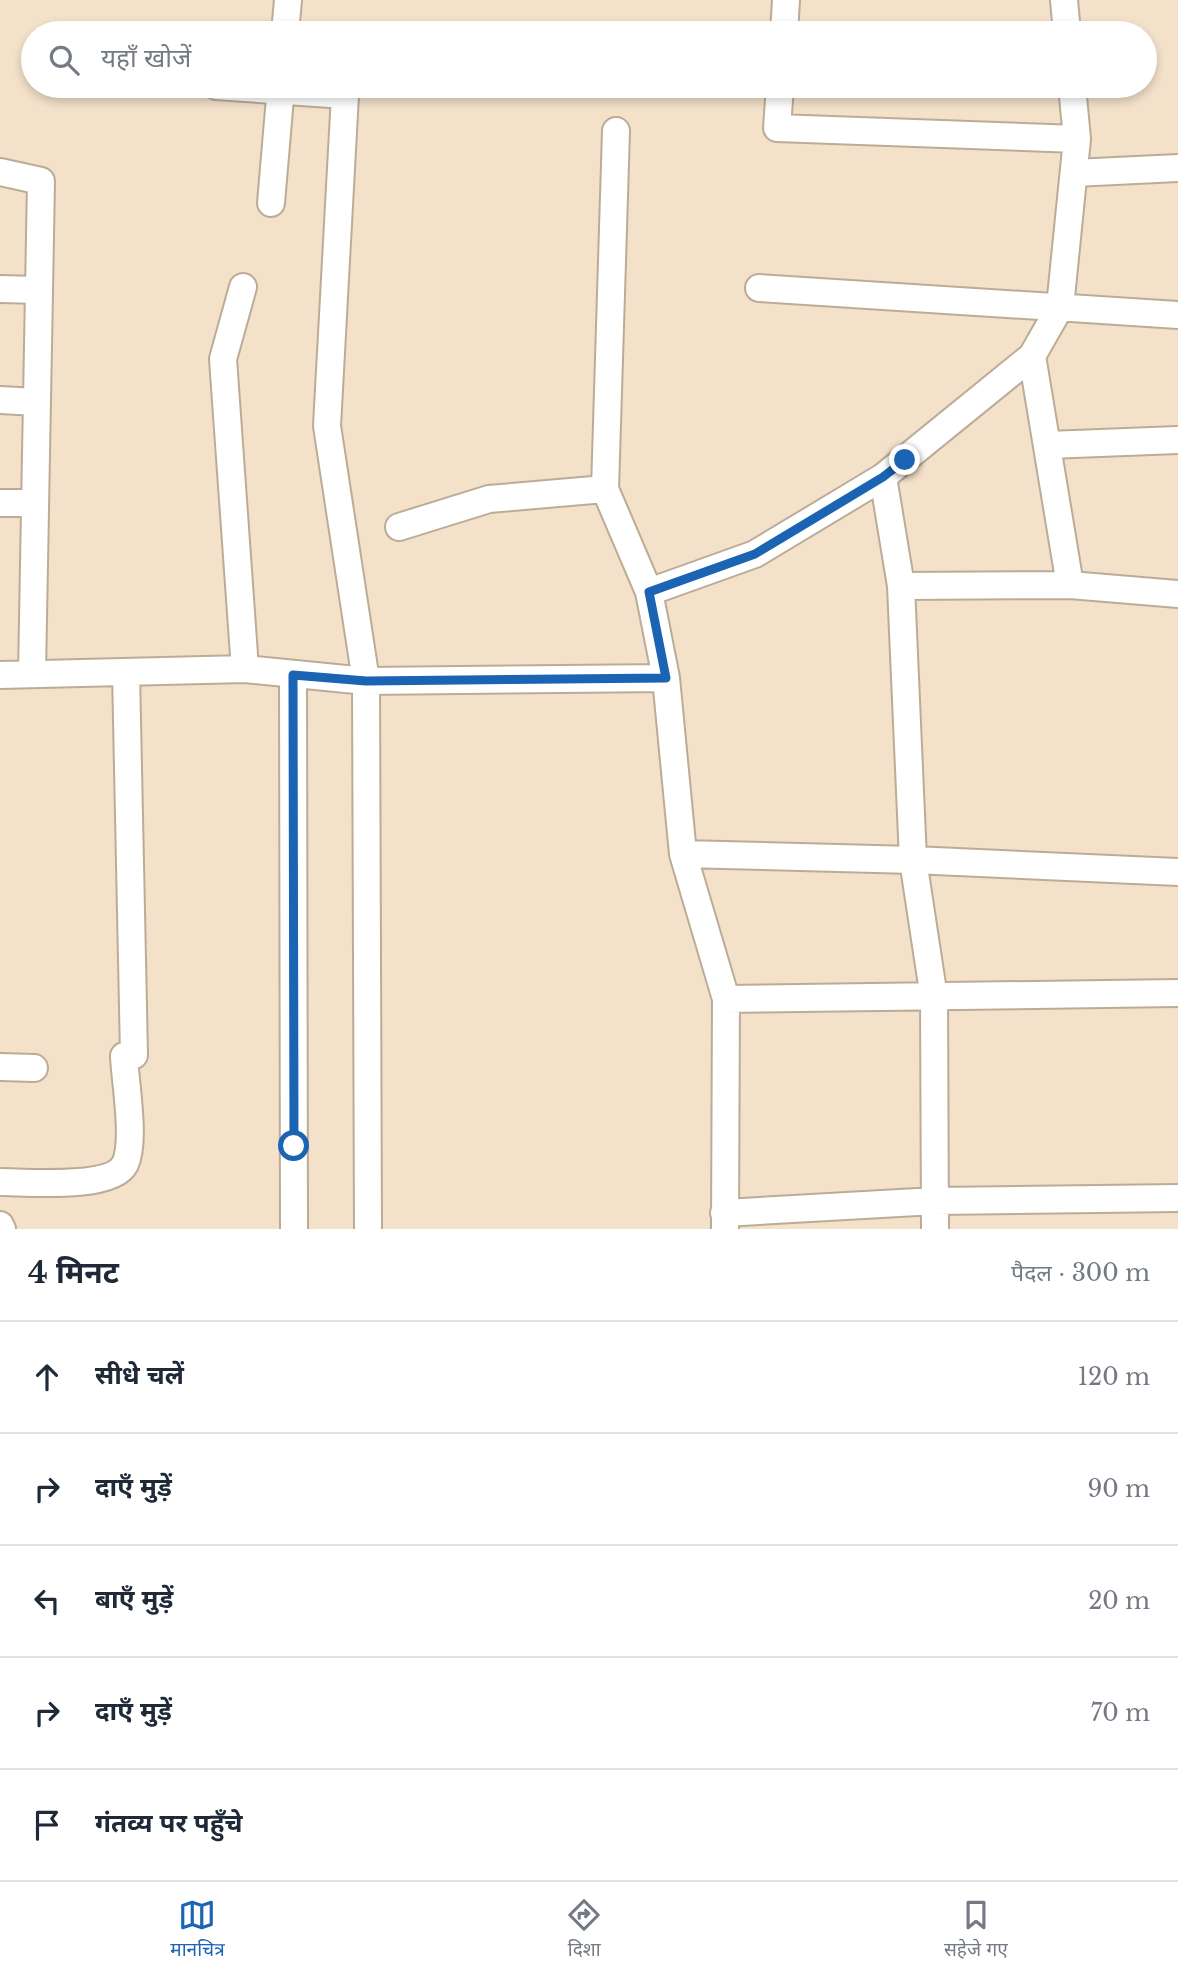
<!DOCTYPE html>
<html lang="hi">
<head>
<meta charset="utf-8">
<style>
  :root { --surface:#fff; --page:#f2f2f3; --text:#1f2937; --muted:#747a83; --line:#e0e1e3; --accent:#1b63b3 }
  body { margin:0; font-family:"Libre Baskerville","Noto Sans Devanagari",serif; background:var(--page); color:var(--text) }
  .stop { position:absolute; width:21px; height:21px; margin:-16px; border:5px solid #1b63b3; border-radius:50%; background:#fff }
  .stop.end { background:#1b63b3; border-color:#fff; box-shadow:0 2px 7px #0008 }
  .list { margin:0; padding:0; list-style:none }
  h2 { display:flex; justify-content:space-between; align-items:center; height:91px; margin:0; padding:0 28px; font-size:30px }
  h2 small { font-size:23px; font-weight:400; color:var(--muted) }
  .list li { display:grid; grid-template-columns:46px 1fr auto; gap:21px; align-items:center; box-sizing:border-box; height:112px; padding:0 28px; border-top:2px solid var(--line) }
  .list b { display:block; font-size:26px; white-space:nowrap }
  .list em { font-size:23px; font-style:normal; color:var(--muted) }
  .icon { flex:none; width:38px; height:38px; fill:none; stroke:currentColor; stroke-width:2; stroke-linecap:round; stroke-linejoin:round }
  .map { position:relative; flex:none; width:1178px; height:1229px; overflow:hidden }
  .search { position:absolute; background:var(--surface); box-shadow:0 4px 10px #0003; left:21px; right:21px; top:21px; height:77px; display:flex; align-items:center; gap:18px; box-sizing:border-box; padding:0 24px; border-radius:38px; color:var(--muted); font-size:26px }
  .sheet { height:651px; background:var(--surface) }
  nav { display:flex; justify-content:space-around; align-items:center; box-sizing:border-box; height:98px; border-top:2px solid var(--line); background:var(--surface); font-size:19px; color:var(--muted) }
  nav a { display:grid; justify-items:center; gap:4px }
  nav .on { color:var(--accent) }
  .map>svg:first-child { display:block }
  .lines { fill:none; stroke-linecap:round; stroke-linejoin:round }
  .street-casing { stroke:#bcac96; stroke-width:30 }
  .street { stroke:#fff; stroke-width:26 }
  .route { stroke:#1b63b3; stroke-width:9 }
</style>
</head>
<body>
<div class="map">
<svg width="1178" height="1229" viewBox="0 0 1178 1229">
  <rect width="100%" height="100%" fill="#f3e1ca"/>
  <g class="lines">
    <defs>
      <path id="street" d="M1064,0L1067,33
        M285,33L288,0
        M784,33L786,0
        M216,86L345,95L327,426L366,681L368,1229
        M780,86L777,128L1077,139
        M616,131L605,489L649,592L666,678
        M0,172L41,181L32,674
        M1074,173L1178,168
        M271,203L281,86
        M243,287L223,359L245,669
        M759,288L1178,315
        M0,289L39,290
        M1032,356L1070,585
        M0,400L36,402
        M1048,445L1178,440
        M0,503H34
        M399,527L489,499L605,489
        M901,586L1070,585L1178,594
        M649,592L755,554L883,477L1032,356L1060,307L1077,139L1072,86
        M126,672L134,1055
        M0,675L245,669L366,681L666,678L683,854L913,860L901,586L883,477
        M293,675L294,1229
        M683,854L726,999L725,1228
        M726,999L1178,993
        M0,1067L34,1068
        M0,1182C26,1182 112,1190 125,1164C136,1141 125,1082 124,1056
        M724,1213L935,1201L1178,1198
        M0,1225L2,1229
        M935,1229L934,998L913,860L1178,872"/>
    </defs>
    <!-- street casing -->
    <use href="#street" class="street-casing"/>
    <!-- street -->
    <use href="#street" class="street"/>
  </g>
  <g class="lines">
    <!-- route -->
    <path class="route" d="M294,1146L293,675L366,681L666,678L649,592L755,554L883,477L905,460"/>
  </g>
</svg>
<div class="stop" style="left:294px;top:1146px"></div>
<div class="stop end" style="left:905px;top:460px"></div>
<div class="search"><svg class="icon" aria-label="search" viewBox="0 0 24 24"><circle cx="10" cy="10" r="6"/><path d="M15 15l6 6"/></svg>यहाँ खोजें</div>
</div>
<section class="sheet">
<h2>4 मिनट<small>पैदल · 300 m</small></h2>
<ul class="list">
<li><svg class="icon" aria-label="ahead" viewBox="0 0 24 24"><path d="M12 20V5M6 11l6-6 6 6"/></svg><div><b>सीधे चलें</b></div><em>120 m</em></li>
<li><svg class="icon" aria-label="right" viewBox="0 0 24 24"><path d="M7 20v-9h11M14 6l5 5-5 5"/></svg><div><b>दाएँ मुड़ें</b></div><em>90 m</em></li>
<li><svg class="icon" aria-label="left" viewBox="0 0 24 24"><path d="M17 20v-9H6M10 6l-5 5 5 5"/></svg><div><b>बाएँ मुड़ें</b></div><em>20 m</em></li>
<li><svg class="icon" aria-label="right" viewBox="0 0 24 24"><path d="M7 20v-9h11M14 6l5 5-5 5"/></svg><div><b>दाएँ मुड़ें</b></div><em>70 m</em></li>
<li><svg class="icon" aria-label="arrive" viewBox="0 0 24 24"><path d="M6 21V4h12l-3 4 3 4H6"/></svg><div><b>गंतव्य पर पहुँचे</b></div></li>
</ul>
</section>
<nav>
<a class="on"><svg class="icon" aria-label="map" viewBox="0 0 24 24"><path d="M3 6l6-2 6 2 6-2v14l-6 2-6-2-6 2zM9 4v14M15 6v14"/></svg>मानचित्र</a>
<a><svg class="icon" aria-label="directions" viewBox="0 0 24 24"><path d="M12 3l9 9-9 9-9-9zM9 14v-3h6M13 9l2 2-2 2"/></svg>दिशा</a>
<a><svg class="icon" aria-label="saved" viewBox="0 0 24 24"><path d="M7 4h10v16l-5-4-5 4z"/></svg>सहेजे गए</a>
</nav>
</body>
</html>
